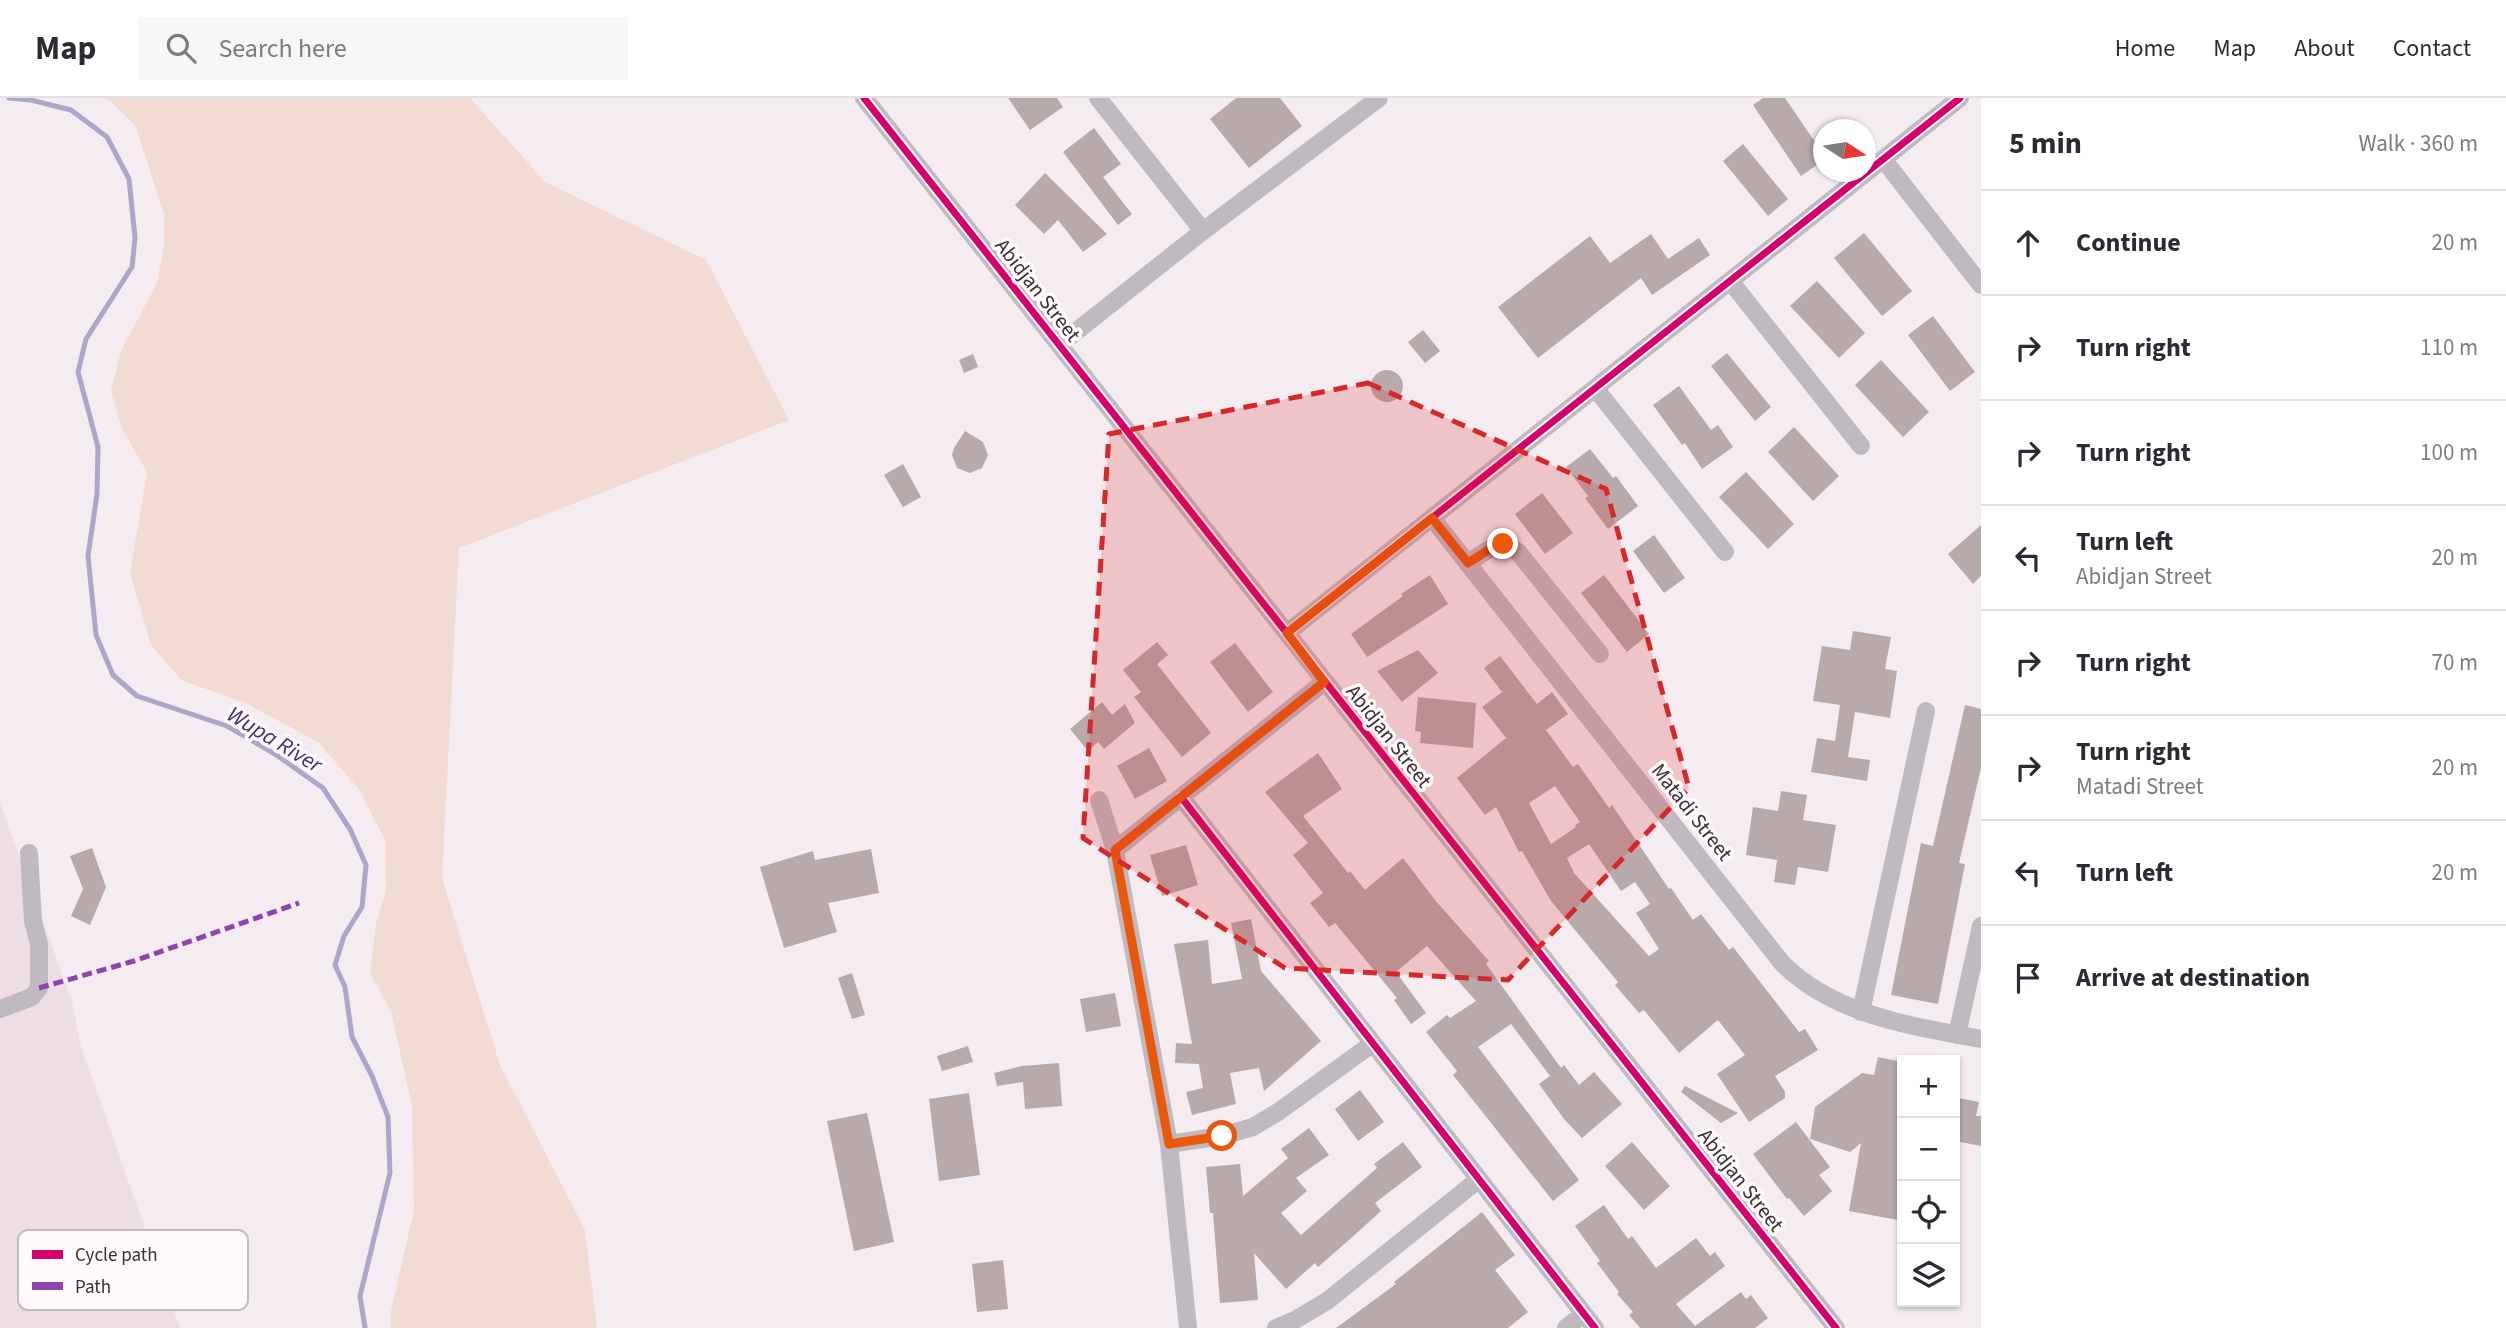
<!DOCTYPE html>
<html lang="en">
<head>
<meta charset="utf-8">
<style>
  :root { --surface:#fff; --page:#f7f7f7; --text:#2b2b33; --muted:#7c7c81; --line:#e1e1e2 }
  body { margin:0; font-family:"Source Sans 3",sans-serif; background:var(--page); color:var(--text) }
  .controls { position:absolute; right:21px; bottom:21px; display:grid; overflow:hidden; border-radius:0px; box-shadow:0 2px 5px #0004 }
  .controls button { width:63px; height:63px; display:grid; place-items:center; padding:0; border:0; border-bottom:2px solid var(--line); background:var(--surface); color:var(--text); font:35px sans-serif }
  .compass { position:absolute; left:1813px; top:21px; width:63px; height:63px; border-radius:50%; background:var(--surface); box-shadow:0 2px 5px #0004; rotate:102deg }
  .stop { position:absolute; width:21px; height:21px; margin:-16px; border:5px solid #ea580c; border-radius:50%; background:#fff }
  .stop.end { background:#ea580c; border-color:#fff; box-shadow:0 2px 7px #0008 }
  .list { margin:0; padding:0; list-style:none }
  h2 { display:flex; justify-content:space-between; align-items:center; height:91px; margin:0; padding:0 28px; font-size:30px }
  h2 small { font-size:23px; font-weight:400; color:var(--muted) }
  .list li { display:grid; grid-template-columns:46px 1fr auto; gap:21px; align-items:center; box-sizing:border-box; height:105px; padding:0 28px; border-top:2px solid var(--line) }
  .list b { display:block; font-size:26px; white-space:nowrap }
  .list p { margin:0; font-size:23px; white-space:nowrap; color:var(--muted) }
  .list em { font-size:23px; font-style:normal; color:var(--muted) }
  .icon { flex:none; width:38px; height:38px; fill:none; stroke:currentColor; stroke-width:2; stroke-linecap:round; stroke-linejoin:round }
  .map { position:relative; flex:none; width:1981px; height:1230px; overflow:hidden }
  header { display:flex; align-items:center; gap:42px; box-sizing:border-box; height:98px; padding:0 35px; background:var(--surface); border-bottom:2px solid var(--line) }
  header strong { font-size:33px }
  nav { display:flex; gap:38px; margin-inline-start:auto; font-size:24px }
  .search { width:490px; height:63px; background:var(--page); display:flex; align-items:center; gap:18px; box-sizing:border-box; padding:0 24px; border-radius:0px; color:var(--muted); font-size:26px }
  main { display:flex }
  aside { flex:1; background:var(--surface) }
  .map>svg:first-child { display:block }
  .built { fill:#eddee5 }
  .green { fill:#f2dbd3 }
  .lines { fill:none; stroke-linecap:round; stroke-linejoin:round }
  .stream { stroke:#aea5cb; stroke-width:5 }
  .building { fill:#b8a9ab; fill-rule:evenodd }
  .street { stroke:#c0bac0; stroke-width:18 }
  .quiet { stroke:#8e44ad; stroke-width:5; stroke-dasharray:10 5; stroke-linecap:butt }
  .cycleway-casing { stroke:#fff9fb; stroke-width:11 }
  .cycleway { stroke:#d6006c; stroke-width:7 }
  .route { stroke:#ea580c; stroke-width:9 }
  .marked { fill:#d62828; fill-opacity:0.2; stroke:#d62828; stroke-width:5; stroke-dasharray:14 9; stroke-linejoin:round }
  .labels { text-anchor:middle; stroke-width:7; stroke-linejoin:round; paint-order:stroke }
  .street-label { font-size:21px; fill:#373234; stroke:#fff9fb }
  .water-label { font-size:23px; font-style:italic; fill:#422f71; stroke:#fff9fb }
  .key { fill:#fff9fb; stroke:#c3bdbf; stroke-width:2 }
  .key-label { font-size:19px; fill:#373234 }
</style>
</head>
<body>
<header>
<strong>Map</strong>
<div class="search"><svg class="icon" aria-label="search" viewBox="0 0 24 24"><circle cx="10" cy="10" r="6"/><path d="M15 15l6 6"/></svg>Search here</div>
<nav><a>Home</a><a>Map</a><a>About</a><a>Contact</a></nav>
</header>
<main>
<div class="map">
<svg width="1981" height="1230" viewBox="0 0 1981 1230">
  <rect width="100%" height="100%" fill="#f4ecf0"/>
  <!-- built -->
  <path class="built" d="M0,705L72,904L81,949L180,1230H0Z"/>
  <!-- green -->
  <path class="green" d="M104,0H470L545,84L706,162L789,322L459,450L442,780L500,967L585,1132L597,1230H391V1213L414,1112L412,1008L391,913L370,875L376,826L386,793L385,742L358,690L319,645L246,605L181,582L151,547L130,475L147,374L122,331L111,293L121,253L157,185L164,147V116L135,27L111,4Z"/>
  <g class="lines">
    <!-- stream -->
    <path class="stream" d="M9,0L31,2L71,12L107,39L129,81L135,140L132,169L86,241L78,274L98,349L97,396L88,458L96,537L113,577L137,598L227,628L275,656L323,690L350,731L366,767L362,809L344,838L335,867L345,889L352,939L372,978L388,1019L390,1075L360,1198L365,1230"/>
  </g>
  <!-- building -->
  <path class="building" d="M1008,0H1057L1063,9L1030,32Z
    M1236,0H1280L1302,28L1249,70L1210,21Z
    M1763,0H1785L1824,57V62L1801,78L1753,7Z
    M1094,30L1121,66L1103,79L1132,116L1118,127L1063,54Z
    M1743,46L1788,101L1768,118L1723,63Z
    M1045,75L1107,136L1083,154L1058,122L1044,136L1015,107Z
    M1864,135L1912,193L1882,218L1834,160Z
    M1651,136L1668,161L1699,140L1710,157L1652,197L1641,180L1538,260L1498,209L1590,138L1610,165Z
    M1817,183L1865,235L1839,260L1790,208Z
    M1933,218L1975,274L1950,293L1908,237Z
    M1423,232L1440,253L1425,265L1408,244Z
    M1727,255L1771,309L1755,323L1711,268Z
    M973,256L978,269L964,275L959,262Z
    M1881,262L1929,314L1903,339L1855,287Z
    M1371 288a16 16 0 1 1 32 0a16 16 0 1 1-32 0Z
    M1679,288L1711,332L1718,327L1733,349L1702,371L1685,345L1682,347L1653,307Z
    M1794,329L1839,378L1813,403L1768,354Z
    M965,333L983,344L988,357L982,370L970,375L957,370L952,357L954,350Z
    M1590,351L1613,380L1616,378L1638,408L1608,431L1585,400L1588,398L1566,369Z
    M903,366L921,399L903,409L884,377Z
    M1746,374L1794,426L1768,451L1719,399Z
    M1542,395L1573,435L1545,456L1515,416Z
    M1981,427V478L1973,486L1948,456Z
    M1654,437L1685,480L1664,495L1633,453Z
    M1430,477L1448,506L1367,559L1351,536L1403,498L1401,496Z
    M1604,477L1649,536L1627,554L1581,495Z
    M1853,533L1891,539L1885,571L1897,573L1890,620L1855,614L1848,659L1870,662L1867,683L1811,674L1817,640L1835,643L1840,607L1813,603L1822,548L1850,552Z
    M1157,544L1168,557L1157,566L1211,635L1182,659L1134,599L1141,594L1123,572Z
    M1235,545L1273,594L1248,614L1210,564Z
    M1418,552L1438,575L1402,604L1377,573Z
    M1500,558L1537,606L1552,594L1568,616L1546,632L1573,669L1578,666L1609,710L1612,707L1669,791L1671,790L1693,822L1701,816L1729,852L1733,849L1799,934L1805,931L1818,952L1775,978L1785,994V1000L1749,1024L1717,976L1745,957L1718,922L1679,955L1644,912L1639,915L1615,887L1618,884L1551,803L1522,753L1519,754L1496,709L1485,717L1457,680L1506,640L1482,609L1502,594L1484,570ZM1555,688L1580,724L1575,727L1576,729L1551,746L1529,705ZM1589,746L1621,793L1635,784L1650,806L1636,815L1659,851L1649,858L1574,775L1567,760Z
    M1418,599L1476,605L1473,650L1420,645L1421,634L1415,633Z
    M1102,604L1112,617L1125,606L1135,625L1104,651L1098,644L1088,653L1070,631Z
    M1965,607L1981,611V670L1959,765L1965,766L1938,906L1891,897L1921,745L1933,748Z
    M1149,650L1167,683L1135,701L1117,668Z
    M1318,655L1342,691L1303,718L1348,775L1350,773L1365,792L1403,760L1435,802L1489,863L1486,866L1561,970L1564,967L1579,987L1594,974L1622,1006L1582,1040L1564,1021L1539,986L1550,978L1511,926L1478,949L1579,1082L1553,1103L1453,977L1457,973L1426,934L1447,917L1450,920L1476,903L1427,848L1396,874L1426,915L1411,926L1394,902L1397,900L1335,825L1329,829L1310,805L1323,795L1293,757L1308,745L1265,694Z
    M1781,693L1807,697L1803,722L1836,727L1828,774L1798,769L1795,787L1774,784L1777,762L1746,757L1753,709L1778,713Z
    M1186,747L1198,787L1162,798L1150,757Z
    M92,750L106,789L90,827L71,818L83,791L70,758Z
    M871,751L879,795L828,805L837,834L784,850L760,769L813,753L815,762Z
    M1251,821L1261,873L1321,943L1264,993L1259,970L1230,975L1236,1006L1192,1017L1186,994L1203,990L1199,966L1175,965L1176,945L1192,946L1174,846L1208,842L1212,886L1242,881L1231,825Z
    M852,875L865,917L852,921L838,880Z
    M1115,895L1121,928L1086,934L1080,901Z
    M968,948L973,964L942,973L937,958Z
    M1878,959L1902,964V1097L1898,1122L1849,1113L1861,1045L1850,1054L1810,1041L1815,1009L1862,975L1874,977Z
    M1059,965L1062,1008L1025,1011L1023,984L997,988L994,975L1022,968Z
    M1685,988L1738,1015L1721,1025L1681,994Z
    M1360,992L1384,1024L1358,1043L1335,1011Z
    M969,995L980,1077L939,1083L929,1001Z
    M1958,1000L1979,1004L1976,1018H1981V1048L1955,1043V1015Z
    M867,1015L894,1144L854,1153L827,1023Z
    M1796,1024L1830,1069L1819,1077L1832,1093L1804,1118L1789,1100L1787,1101L1753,1056Z
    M1309,1030L1329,1057L1296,1080L1307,1093L1281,1115L1301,1137L1377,1070L1374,1066L1403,1044L1422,1069L1375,1105L1381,1113L1349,1142L1318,1169L1315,1165L1286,1191L1254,1155L1258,1202L1220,1205L1213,1115H1210L1206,1069L1240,1066L1243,1098L1288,1060L1281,1051Z
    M1632,1044L1670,1088L1644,1112L1605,1068Z
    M1604,1107L1628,1141L1632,1138L1656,1170L1696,1140L1710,1158L1715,1154L1725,1168L1676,1206L1695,1228L1741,1194L1746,1201L1751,1197L1768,1220L1755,1230H1640L1629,1217L1633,1214L1617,1196L1619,1194L1597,1165L1600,1163L1575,1128Z
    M1482,1114L1515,1157L1495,1172L1528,1214L1508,1230H1336L1396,1186L1394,1184Z
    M1003,1162L1008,1211L977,1214L972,1166Z"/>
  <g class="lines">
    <!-- street -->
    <path class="street" d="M864,0L1836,1230
      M1098,0L1203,133
      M1883,61L1981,187
      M1731,184L1861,348
      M1059,247L1203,133L1379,0
      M1595,290L1725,454
      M1432,420L1782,865C1834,917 1911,928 1981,941
      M1468,465C1486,454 1498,439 1518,454L1600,556
      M1287,535L1960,0
      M1181,699L1595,1230
      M1099,702L1115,752L1169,1046L1188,1230
      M1115,752L1324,584
      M0,911L32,899L39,890V846L33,823L29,755
      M1861,914L1926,613
      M1957,937L1981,828
      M1169,1046L1222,1038L1253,1029L1278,1014L1372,946
      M1276,1230L1295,1222L1327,1203L1478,1082
      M1566,1230L1583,1216"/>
    <!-- quiet -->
    <path class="quiet" d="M39,890L134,863L299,805"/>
    <defs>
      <path id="cycleway" d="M864,0L1836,1230
        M1287,535L1960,0
        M1181,699L1595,1230"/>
    </defs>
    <!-- cycleway casing -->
    <use href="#cycleway" class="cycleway-casing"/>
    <!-- cycleway -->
    <use href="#cycleway" class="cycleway"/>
  </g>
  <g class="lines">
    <!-- route -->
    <path class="route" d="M1222,1038L1169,1046L1115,752L1324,584L1287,535L1432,420L1468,465L1496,447L1503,446"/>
  </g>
  <!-- marked area -->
  <path class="marked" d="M1368,285L1606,391L1689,690L1508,882L1285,870L1083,740L1109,336Z"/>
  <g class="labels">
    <!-- street labels -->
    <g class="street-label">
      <text transform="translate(1038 192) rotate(52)" y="7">Abidjan Street</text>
      <text transform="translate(1389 638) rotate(52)" y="7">Abidjan Street</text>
      <text transform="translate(1692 714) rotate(52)" y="7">Matadi Street</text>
      <text transform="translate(1741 1082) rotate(52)" y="7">Abidjan Street</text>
    </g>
    <!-- water labels -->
    <g class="water-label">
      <text transform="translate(275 641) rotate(31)" y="8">Wupa River</text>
    </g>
  </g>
  <!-- legend -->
  <rect x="18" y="1132" width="230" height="80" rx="10" class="key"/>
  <rect x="32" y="1152" width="31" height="9" fill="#d6006c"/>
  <rect x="32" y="1184" width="31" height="8" fill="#8e44ad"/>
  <g class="key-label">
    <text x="75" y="1163">Cycle path</text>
    <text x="75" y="1195">Path</text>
  </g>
</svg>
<div class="controls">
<button>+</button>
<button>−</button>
<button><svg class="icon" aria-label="locate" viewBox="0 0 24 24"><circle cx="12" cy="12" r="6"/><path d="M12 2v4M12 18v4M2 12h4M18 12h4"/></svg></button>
<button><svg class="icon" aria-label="layers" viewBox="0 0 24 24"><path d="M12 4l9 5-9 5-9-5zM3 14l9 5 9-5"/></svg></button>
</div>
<svg class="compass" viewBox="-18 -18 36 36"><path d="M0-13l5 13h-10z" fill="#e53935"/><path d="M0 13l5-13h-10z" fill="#7c7c81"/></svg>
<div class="stop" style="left:1222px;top:1038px"></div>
<div class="stop end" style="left:1503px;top:446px"></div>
</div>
<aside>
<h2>5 min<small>Walk · 360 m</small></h2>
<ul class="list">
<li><svg class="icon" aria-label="ahead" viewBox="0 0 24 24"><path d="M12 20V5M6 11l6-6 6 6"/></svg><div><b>Continue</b></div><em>20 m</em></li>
<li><svg class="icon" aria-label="right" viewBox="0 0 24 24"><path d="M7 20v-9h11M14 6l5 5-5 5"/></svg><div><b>Turn right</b></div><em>110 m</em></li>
<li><svg class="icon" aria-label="right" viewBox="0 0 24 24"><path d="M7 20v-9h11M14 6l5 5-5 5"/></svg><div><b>Turn right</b></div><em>100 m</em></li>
<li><svg class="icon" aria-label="left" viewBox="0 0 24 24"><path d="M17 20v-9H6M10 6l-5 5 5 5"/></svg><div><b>Turn left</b><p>Abidjan Street</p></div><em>20 m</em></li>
<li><svg class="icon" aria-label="right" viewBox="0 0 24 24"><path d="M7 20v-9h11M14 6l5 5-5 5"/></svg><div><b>Turn right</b></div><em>70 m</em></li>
<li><svg class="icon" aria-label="right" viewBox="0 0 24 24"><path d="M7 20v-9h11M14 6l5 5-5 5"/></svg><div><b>Turn right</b><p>Matadi Street</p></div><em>20 m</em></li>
<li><svg class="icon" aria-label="left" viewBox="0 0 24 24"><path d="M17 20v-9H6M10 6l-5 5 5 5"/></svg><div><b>Turn left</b></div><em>20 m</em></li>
<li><svg class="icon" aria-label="arrive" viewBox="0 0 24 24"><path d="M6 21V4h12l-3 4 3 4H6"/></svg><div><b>Arrive at destination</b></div></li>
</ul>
</aside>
</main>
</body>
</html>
